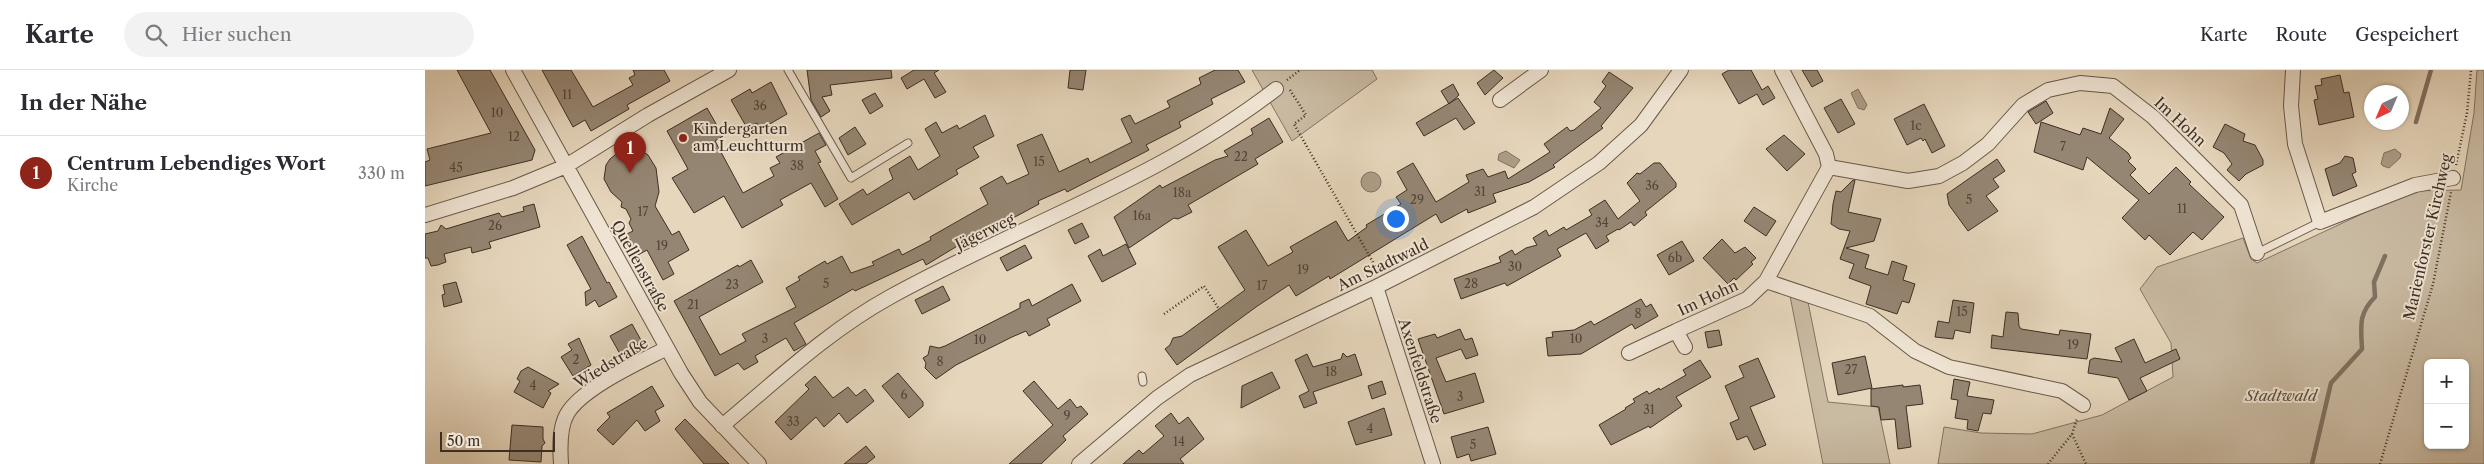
<!DOCTYPE html>
<html lang="de">
<head>
<meta charset="utf-8">
<style>
  :root { --surface:#fff; --page:#f2f2f3; --text:#2b2b33; --muted:#7c7c81; --line:#e1e1e2; --accent:#8f2418 }
  body { margin:0; font-family:"Libre Caslon Text",serif; background:var(--page); color:var(--text) }
  .controls { position:absolute; right:15px; bottom:15px; display:grid; overflow:hidden; border-radius:8px; box-shadow:0 1px 4px #0004 }
  .controls button { width:45px; height:45px; display:grid; place-items:center; padding:0; border:0; border-bottom:1px solid var(--line); background:var(--surface); color:var(--text); font:25px sans-serif }
  .compass { position:absolute; left:1939px; top:15px; width:45px; height:45px; border-radius:50%; background:var(--surface); box-shadow:0 1px 4px #0004; rotate:224deg }
  .scale { position:absolute; left:15px; bottom:12px; width:115px; box-sizing:border-box; padding-left:5px; border:2px solid #3d2f23; border-top:0; font-size:14px; line-height:18px; white-space:nowrap; color:#3d2f23; -webkit-text-stroke:4px #efe4d3; paint-order:stroke }
  .you { position:absolute; left:970px; top:148px; width:18px; height:18px; margin:-12px; border:4px solid #fff; border-radius:50%; background:#1a73e8; box-shadow:0 0 0 8px #1a73e833 }
  .badge { display:grid; place-items:center; width:32px; height:32px; border-radius:50%; background:var(--accent); color:#fff; font-size:16px; font-weight:700 }
  .pin { position:absolute; translate:-50% -41px; filter:drop-shadow(0 1px 2px #0008) }
  .pin::after { content:''; position:absolute; top:26px; width:18px; height:15px; background:inherit; clip-path:polygon(0 0,100% 0,50% 100%) }
  .list { margin:0; padding:0; list-style:none }
  h2 { display:flex; justify-content:space-between; align-items:center; height:65px; margin:0; padding:0 20px; font-size:21px }
  h2 small { font-size:16px; font-weight:400; color:var(--muted) }
  .list li { display:grid; grid-template-columns:32px 1fr auto; gap:15px; align-items:center; box-sizing:border-box; height:75px; padding:0 20px; border-top:1px solid var(--line) }
  .list b { display:block; font-size:19px; white-space:nowrap }
  .list p { margin:0; font-size:16px; white-space:nowrap; color:var(--muted) }
  .list em { font-size:16px; font-style:normal; color:var(--muted) }
  .icon { flex:none; width:28px; height:28px; fill:none; stroke:currentColor; stroke-width:2; stroke-linecap:round; stroke-linejoin:round }
  .map { position:relative; flex:none; width:2059px; height:394px; overflow:hidden }
  header { display:flex; align-items:center; gap:30px; box-sizing:border-box; height:70px; padding:0 25px; background:var(--surface); border-bottom:1px solid var(--line) }
  header strong { font-size:24px }
  nav { display:flex; gap:28px; margin-inline-start:auto; font-size:18px }
  .search { width:350px; height:45px; background:var(--page); display:flex; align-items:center; gap:12px; box-sizing:border-box; padding:0 18px; border-radius:28px; color:var(--muted); font-size:19px }
  main { display:flex }
  aside { flex:1; background:var(--surface) }
  .map>svg:first-child { display:block }
  .green { fill:#c9baa2; stroke:#837462; fill-rule:evenodd }
  .water { fill:#ad9d88; stroke:#807160 }
  .lines { fill:none; stroke-linecap:round; stroke-linejoin:round }
  .stream { stroke:#807160; stroke-width:4.5 }
  .building { fill:#958673; stroke:#3d2f23 }
  .service-casing { stroke:#675949; stroke-width:9 }
  .minor-casing { stroke:#675949; stroke-width:16 }
  .path { stroke:#3d2f23; stroke-width:2.5; stroke-dasharray:1 2.5; stroke-linecap:butt }
  .service { stroke:#efe4d3; stroke-width:7 }
  .minor { stroke:#efe4d3; stroke-width:14 }
  .poi-dot { fill:#8f2418; stroke:#efe4d3; stroke-width:2 }
  .labels { text-anchor:middle; stroke-width:4; stroke-linejoin:round; paint-order:stroke }
  .number-label { font-size:12px; fill:#534537 }
  .street-label { font-size:15px; fill:#3d2f23; stroke:#efe4d3 }
  .poi-label { font-size:15px; fill:#3d2f23; stroke:#efe4d3; text-anchor:start }
  .park-label { font-size:15px; font-style:italic; fill:#594b3c; stroke:#efe4d3 }
</style>
</head>
<body>
<header>
<strong>Karte</strong>
<div class="search"><svg class="icon" aria-label="search" viewBox="0 0 24 24"><circle cx="10" cy="10" r="6"/><path d="M15 15l6 6"/></svg>Hier suchen</div>
<nav><a>Karte</a><a>Route</a><a>Gespeichert</a></nav>
</header>
<main>
<aside>
<h2>In der Nähe<small></small></h2>
<ul class="list">
<li><span class="badge">1</span><div><b>Centrum Lebendiges Wort</b><p>Kirche</p></div><em>330 m</em></li>
</ul>
</aside>
<div class="map">
<svg width="2059" height="394" viewBox="0 0 2059 394">
  <rect width="100%" height="100%" fill="#e6d6bc"/>
  <filter id="stains"><feTurbulence type="fractalNoise" baseFrequency=".004" numOctaves="4"/><feColorMatrix values="0 0 0 0 .2 0 0 0 0 .09 0 0 0 0 .02 0 0 0 .5 -.17"/></filter>
  <radialGradient id="worn" r=".72"><stop offset=".6" stop-color="#630" stop-opacity="0"/><stop offset="1" stop-color="#630" stop-opacity=".3"/></radialGradient>
  <!-- green -->
  <path class="green" d="M827,0H947L952,9L867,71Z
    M2052,0H2059V394H1513L1519,357L1556,363L1607,364L1677,345L1748,307L1746,273L1715,219L1732,197L1818,168L1826,189L1832,193L1986,121L2036,120L2049,43ZM2003,293H2040V375H2003Z
    M1365,226L1383,232L1403,332L1453,337L1465,394H1398Z"/>
  <!-- water -->
  <path class="water" d="M1433,19L1442,35L1439,40L1433,38L1426,23Z
    M1970,79L1976,84L1975,88L1964,98L1958,96L1956,94L1959,83Z
    M1081,81L1095,90L1089,98L1073,90L1074,84Z
    M936 112a10 10 0 1 1 20 0a10 10 0 1 1-20 0Z"/>
  <g class="lines">
    <!-- stream -->
    <path class="stream" d="M1991,52L2006,0
      M1887,394L1906,313L1937,279C1936,256 1933,244 1950,227L1949,212L1960,186"/>
  </g>
  <!-- building -->
  <path class="building" d="M32,0H65L110,80L107,90L0,116V92L5,90L2,79L66,63Z
    M117,0H146L168,37L208,15L204,8L210,5L208,0H239L245,11L202,35L204,39L166,61L160,50L148,57Z
    M382,0H466L467,8L405,15L407,25L397,27L405,41L396,47L386,30Z
    M489,0H514L509,3L521,22L510,28L499,9L482,19L476,8Z
    M645,0H661L658,20L643,18Z
    M790,0H813L820,12L786,29L788,34L754,52L756,57L721,75L724,80L642,122L640,119L613,131L614,134L564,161L562,158L501,195L498,189L430,221L428,219L369,253L381,274L369,281L361,268L330,286L333,292L319,300L313,293L290,306L249,231L313,195L314,197L326,190L338,212L274,247L295,285L321,271L317,264L371,237L361,218L375,210L373,207L400,191L402,194L417,186L426,203L449,195L447,192L474,179L477,185L506,170L505,167L563,134L555,118L577,106L582,114L604,104L592,75L617,64L634,102L663,88L665,93L707,72L696,49L705,45L710,54L745,37L742,31L776,14L774,8Z
    M1069,0L1078,8L1060,25L1052,13Z
    M1304,0H1326L1337,20L1343,16L1350,28L1338,35L1332,24L1314,34L1297,4Z
    M1377,0H1392L1398,11L1387,17Z
    M1184,2L1208,18L1176,56L1178,58L1128,95L1130,97L1104,112L1068,124L1071,132L1043,143L1042,139L1016,153L1011,144L905,209L904,206L871,226L864,215L831,237L752,295L740,279L745,275L748,268L757,266L820,220L793,177L821,160L843,196L868,182L865,177L911,151L923,171L942,157L941,155L976,134L971,127L982,120L972,102L988,93L1011,132L1044,112L1041,105L1058,99L1063,107L1080,101L1083,109L1125,82L1119,74L1142,57L1145,61L1149,60L1176,38L1169,32L1181,16L1177,12Z
    M1915,5L1919,23L1924,22L1929,47L1894,55L1889,30L1893,29L1890,16L1897,15L1896,9Z
    M346,12L362,44L336,59L332,53L322,58L306,30L325,19L327,23Z
    M1028,14L1034,25L1024,34L1016,21Z
    M450,23L458,36L445,44L437,30Z
    M1033,28L1050,53L1039,60L1031,48L999,66L991,53Z
    M1416,29L1430,54L1413,63L1399,38Z
    M1621,31L1628,43L1611,54L1603,42Z
    M1499,34L1520,76L1507,83L1500,69L1498,71L1496,68L1482,75L1469,49Z
    M282,38L298,66L290,71L318,123L349,106L345,98L355,93L351,87L394,63L401,75L390,81L396,92L393,93L413,129L400,137L386,113L355,130L358,135L317,158L299,126L269,143L247,108L263,99L242,61Z
    M1685,38L1699,49L1684,68L1703,83L1706,88L1703,91L1711,99L1705,105L1724,124L1751,97L1766,112L1764,114L1799,147L1777,170L1768,162L1745,185L1724,165L1720,170L1697,148L1714,130L1662,87L1658,100L1609,82L1616,52L1655,65L1658,58L1676,64Z
    M560,45L569,66L548,77L554,87L531,100L533,104L489,130L484,122L427,155L414,134L438,119L442,125L468,109L464,99L485,86L493,100L515,86L500,59L511,52L517,63L532,55L534,59Z
    M844,48L858,72L830,89L833,94L763,135L767,142L753,149L749,148L704,178L689,147L735,115L737,118L790,90L803,86L799,81L828,64L826,59Z
    M1800,54L1820,64L1818,71L1830,75L1838,90V95L1821,104L1814,111L1802,100L1807,94L1799,83L1788,77Z
    M430,57L441,74L423,85L414,68Z
    M1359,65L1380,84L1362,101L1341,79Z
    M211,77L223,85L231,98L234,122L230,136L247,165L254,161L264,180L243,192L249,204L238,210L222,180L213,185L202,164L208,161L204,153L206,149L201,139L196,137L197,132L186,122L179,109L181,95L185,89L196,80Z
    M1920,86L1928,88L1931,102L1927,104L1932,116L1908,126L1900,99L1915,93Z
    M1572,89L1580,101L1568,109L1574,117L1561,126L1573,141L1543,161L1524,135L1522,124Z
    M1229,93H1235L1251,113V117L1220,142L1222,145L1209,156L1206,152L1194,160L1193,159L1181,166L1184,171L1171,179L1161,163L1132,179L1136,186L1082,216L1080,213L1036,229L1029,209L1076,192L1074,187L1087,180L1090,185L1101,178L1112,175L1108,168L1121,160L1124,166L1139,157L1141,160L1167,145L1164,140L1180,130L1193,149L1215,131L1202,113L1212,103L1215,104Z
    M1428,110H1430L1423,142L1456,149L1449,171L1421,178L1444,185L1440,198L1463,205L1467,191L1482,196L1478,210L1490,214L1484,233L1477,231L1472,244L1441,234L1446,216L1424,208L1429,194L1415,189L1425,161L1414,159L1406,154L1408,134L1411,121L1416,122Z
    M109,134L115,157L64,172L66,178L47,183L46,177L19,184L21,192L13,195L6,196L3,188H0V164L13,161L16,155L21,159L74,143L77,147L99,141L98,137Z
    M1329,137L1351,151L1341,166L1319,151Z
    M657,153L664,167L650,174L643,160Z
    M157,166L182,213L184,212L192,227L174,237L170,230L161,236L160,222L166,219L142,175Z
    M1297,169L1310,183L1320,177L1331,188L1326,192L1328,194L1311,210L1309,208L1303,214L1278,188Z
    M1257,171L1269,191L1244,205L1232,185Z
    M701,174L711,194L677,212L663,186L675,179L678,186Z
    M600,175L607,188L582,201L575,188Z
    M31,212L37,232L19,237L17,225L20,224L18,215Z
    M647,214L656,231L622,249L625,255L604,266L601,261L587,267L531,295L511,309L500,298L501,293L498,288L503,285L505,276L514,278L520,276L595,238V233L604,229L607,236Z
    M518,216L525,230L497,244L490,230Z
    M1216,229L1221,237L1226,234L1233,246L1210,259L1207,254L1156,284L1123,286L1121,268L1128,267L1127,262L1149,260L1166,251L1169,255Z
    M1528,230L1549,233L1545,263L1530,260L1528,269L1510,267L1513,251L1524,253Z
    M1581,242L1593,243L1594,256L1596,259L1634,265L1635,260L1666,264L1662,289L1566,278L1567,265L1578,267Z
    M207,254L217,272L195,284L185,266Z
    M1035,259L1040,270L1047,268L1053,285L1041,289L1036,279L1011,288L1021,312L1050,303L1059,332L1019,344L993,269L1010,264L1012,268Z
    M1294,260L1297,275L1283,278L1280,262Z
    M154,268L166,295L148,306L136,287L147,280L143,274Z
    M1709,269L1720,293L1751,279L1755,289L1715,308L1722,321L1704,330L1693,308L1663,303L1665,290L1669,288L1697,292L1690,278Z
    M918,283L922,287L930,284L937,305L888,322L892,333L879,338L874,326L884,321L870,290L882,284L888,297L916,289Z
    M1440,286L1447,318L1413,325L1407,293Z
    M1333,288L1350,327L1325,337L1341,375L1329,380L1322,366L1312,370L1305,353L1314,349L1300,316L1319,307L1314,296Z
    M1275,290L1286,307L1251,327L1257,336L1225,358L1224,356L1186,375L1174,355L1201,339L1200,338L1210,332L1208,329L1222,321L1224,324L1234,318L1235,320L1261,305L1258,300Z
    M103,297L134,314L123,321L126,323L118,338L89,322L95,311L92,309L96,301Z
    M847,302L855,318L816,338L817,316Z
    M473,303L498,332V336L484,348L457,316Z
    M390,306L408,328L423,317L431,326L440,319L449,331L422,353L414,343L399,357L391,347L366,370L350,352L384,319L380,315Z
    M1529,309L1545,312L1542,326L1569,330L1566,344L1558,343L1553,361L1542,359L1543,350L1530,348L1533,330L1526,329Z
    M609,311L633,339L645,329L652,338L656,336L663,344L638,366L641,370L616,394H584L628,355L598,321Z
    M957,311L961,324L947,329L943,316Z
    M1478,315V317L1495,315L1498,334L1481,336L1486,377L1473,379L1470,349L1456,350L1454,337L1446,336V319Z
    M227,316L239,336L230,341L235,351L220,361L212,350L188,375L172,360L185,347L182,343Z
    M959,338L967,365L931,375L923,352Z
    M746,343L754,354L763,347L779,369L755,389L759,394H698L714,380L718,384L739,366L730,356Z
    M260,349L304,394H279L250,359Z
    M87,355L118,357V369L120,373L117,376L116,392L84,390Z
    M1063,357L1071,384L1046,391L1044,384L1032,388L1026,367Z
    M441,376L450,387L441,394H419Z"/>
  <g class="lines">
    <defs>
      <path id="service" d="M363,0L426,108L483,73
        M1832,183L1895,152
        M717,306L718,312"/>
      <path id="minor" d="M88,0L256,303L275,332L334,394
        M1868,0L1866,36L1870,74L1895,152L1990,115L2028,108
        M1075,30L1116,0
        M1404,97L1483,111L1514,106L1538,93L1563,74L1598,35L1623,20L1655,13L1688,16L1728,47L1816,135L1832,183
        M0,145L88,118L141,96L223,45L304,0
        M1341,211L1445,246L1490,281L1524,297L1637,321L1658,335
        M951,217L1008,394
        M1260,277L1251,261L1322,229L1341,211L1404,97L1401,84L1357,0
        M1204,283L1251,261
        M297,356C351,311 403,261 465,227C593,156 735,109 851,19
        M136,394C135,379 134,358 142,344C157,318 215,292 242,278
        M654,394L732,328L765,305L951,217L1109,137L1174,93L1216,55L1256,0"/>
    </defs>
    <!-- service casing -->
    <use href="#service" class="service-casing"/>
    <!-- minor casing -->
    <use href="#minor" class="minor-casing"/>
    <!-- path -->
    <path class="path" d="M862,10L875,0
      M865,20L881,45L869,54L953,201
      M2031,95L2042,43L2046,0
      M739,244L779,216L794,239
      M1647,364L1652,349
      M1623,394L1647,364L1661,394
      M1955,394L2008,214L2026,122"/>
    <!-- service -->
    <use href="#service" class="service"/>
    <!-- minor -->
    <use href="#minor" class="minor"/>
  </g>
  <!-- markers -->
  <circle class="poi-dot" cx="258" cy="68" r="5"/>
  <g class="labels">
    <!-- number labels -->
    <g class="number-label">
      <text x="142" y="29">11</text>
      <text x="335" y="40">36</text>
      <text x="72" y="47">10</text>
      <text x="1491" y="60">1c</text>
      <text x="89" y="71">12</text>
      <text x="1638" y="81">7</text>
      <text x="816" y="91">22</text>
      <text x="614" y="96">15</text>
      <text x="372" y="100">38</text>
      <text x="31" y="102">45</text>
      <text x="1227" y="120">36</text>
      <text x="1055" y="126">31</text>
      <text x="757" y="127">18a</text>
      <text x="992" y="134">29</text>
      <text x="1544" y="134">5</text>
      <text x="1757" y="143">11</text>
      <text x="218" y="146">17</text>
      <text x="717" y="150">16a</text>
      <text x="1177" y="157">34</text>
      <text x="70" y="160">26</text>
      <text x="237" y="180">19</text>
      <text x="1250" y="192">6b</text>
      <text x="1090" y="201">30</text>
      <text x="878" y="204">19</text>
      <text x="401" y="218">5</text>
      <text x="1046" y="218">28</text>
      <text x="307" y="219">23</text>
      <text x="837" y="220">17</text>
      <text x="268" y="239">21</text>
      <text x="1537" y="246">15</text>
      <text x="1213" y="248">8</text>
      <text x="340" y="273">3</text>
      <text x="1151" y="273">10</text>
      <text x="555" y="274">10</text>
      <text x="1648" y="279">19</text>
      <text x="151" y="294">2</text>
      <text x="515" y="296">8</text>
      <text x="1426" y="304">27</text>
      <text x="906" y="306">18</text>
      <text x="108" y="320">4</text>
      <text x="479" y="329">6</text>
      <text x="1035" y="331">3</text>
      <text x="1224" y="344">31</text>
      <text x="642" y="350">9</text>
      <text x="368" y="356">33</text>
      <text x="945" y="363">4</text>
      <text x="754" y="376">14</text>
      <text x="1048" y="379">5</text>
    </g>
    <!-- street labels -->
    <g class="street-label">
      <text transform="translate(1755 52) rotate(43)" y="5">Im Hohn</text>
      <text transform="translate(560 162) rotate(-26)" y="5">Jägerweg</text>
      <text transform="translate(2003 167) rotate(-77)" y="5">Marienforster Kirchweg</text>
      <text transform="translate(958 195) rotate(-26)" y="5">Am Stadtwald</text>
      <text transform="translate(215 196) rotate(61)" y="5">Quellenstraße</text>
      <text transform="translate(1283 228) rotate(-25)" y="5">Im Hohn</text>
      <text transform="translate(186 293) rotate(-31)" y="5">Wiedstraße</text>
      <text transform="translate(995 301) rotate(72)" y="5">Axenfeldstraße</text>
    </g>
    <!-- poi labels -->
    <g class="poi-label">
      <text x="268" y="64">Kindergarten<tspan x="268" dy="17">am Leuchtturm</tspan></text>
    </g>
    <!-- park labels -->
    <g class="park-label">
      <text x="1856" y="331">Stadtwald</text>
    </g>
  </g>
  <rect width="100%" height="100%" filter="url(#stains)"/>
  <rect width="100%" height="100%" fill="url(#worn)"/>
</svg>
<div class="controls">
<button>+</button>
<button>−</button>
</div>
<svg class="compass" viewBox="-18 -18 36 36"><path d="M0-13l5 13h-10z" fill="#e53935"/><path d="M0 13l5-13h-10z" fill="#7c7c81"/></svg>
<div class="scale">50 m</div>
<div class="you"></div>
<div class="pin badge" style="left:205px;top:103px">1</div>
</div>
</main>
</body>
</html>
